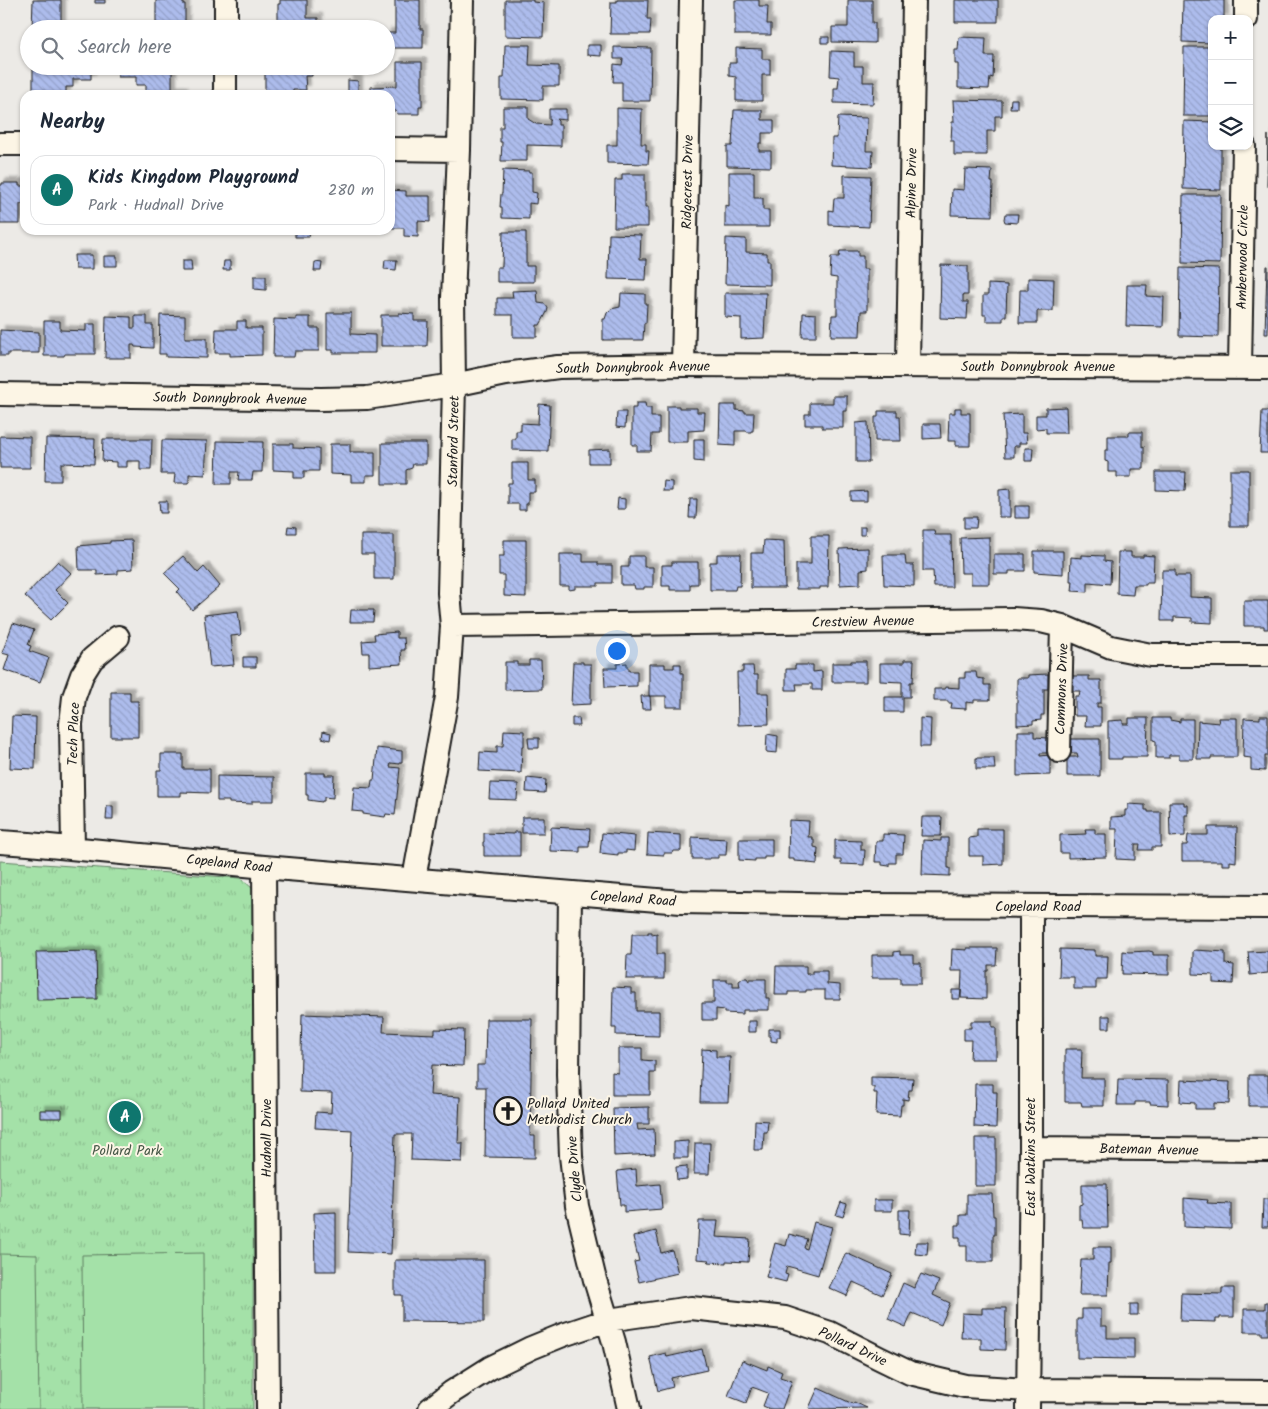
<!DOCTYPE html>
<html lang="en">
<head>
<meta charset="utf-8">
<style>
  :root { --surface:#fff; --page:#f6f6f7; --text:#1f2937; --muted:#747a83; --line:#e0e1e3; --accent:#0f766e }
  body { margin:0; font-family:Kalam,sans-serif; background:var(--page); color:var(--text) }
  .controls { position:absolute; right:15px; top:15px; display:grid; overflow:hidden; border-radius:10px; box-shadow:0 1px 4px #0004 }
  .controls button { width:45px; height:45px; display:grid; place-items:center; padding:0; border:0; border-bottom:1px solid var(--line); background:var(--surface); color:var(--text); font:25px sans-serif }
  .you { position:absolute; left:616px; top:650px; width:18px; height:18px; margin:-12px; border:4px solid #fff; border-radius:50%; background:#1a73e8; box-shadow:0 0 0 8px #1a73e833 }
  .badge { display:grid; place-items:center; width:32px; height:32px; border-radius:50%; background:var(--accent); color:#fff; font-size:16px; font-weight:700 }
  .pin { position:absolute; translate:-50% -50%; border:2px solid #fff; box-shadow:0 1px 5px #0006 }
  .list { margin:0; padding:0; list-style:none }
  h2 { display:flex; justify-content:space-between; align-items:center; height:65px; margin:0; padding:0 20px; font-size:21px }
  h2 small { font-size:16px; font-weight:400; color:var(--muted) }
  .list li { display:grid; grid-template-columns:32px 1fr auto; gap:15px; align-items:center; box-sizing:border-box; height:70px; margin:0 10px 10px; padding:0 10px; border:1px solid var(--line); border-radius:15px }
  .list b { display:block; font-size:19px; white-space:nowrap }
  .list p { margin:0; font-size:16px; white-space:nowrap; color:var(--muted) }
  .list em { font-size:16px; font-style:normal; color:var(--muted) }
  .icon { flex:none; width:28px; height:28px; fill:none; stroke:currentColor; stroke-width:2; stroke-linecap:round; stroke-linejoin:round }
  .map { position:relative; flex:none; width:1268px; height:1409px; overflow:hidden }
  .search { position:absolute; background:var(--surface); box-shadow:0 1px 4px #0004; left:20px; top:20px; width:375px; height:55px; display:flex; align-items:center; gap:12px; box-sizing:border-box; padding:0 18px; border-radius:28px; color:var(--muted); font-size:19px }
  .panel { position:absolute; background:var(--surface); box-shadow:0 1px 4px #0004; left:20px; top:90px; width:375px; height:145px; border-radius:15px }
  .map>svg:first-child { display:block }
  .grass { fill:url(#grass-tufts); stroke:#607e62 }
  .pitch { fill:#a4e1a8; stroke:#607e62 }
  .building { fill:url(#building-back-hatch); stroke:#1c1c1c; filter:url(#shadow) }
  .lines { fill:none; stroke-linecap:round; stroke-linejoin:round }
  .minor-casing { stroke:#1c1c1c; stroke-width:26 }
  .minor { stroke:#fcf5e5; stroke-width:22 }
  .labels { text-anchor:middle; stroke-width:4; stroke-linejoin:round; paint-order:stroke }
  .street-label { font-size:14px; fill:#1c1c1c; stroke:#fcf5e5 }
  .poi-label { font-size:14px; fill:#1c1c1c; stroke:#fcf5e5; text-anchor:start }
  .park-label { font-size:14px; fill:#455746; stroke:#fcf5e5 }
</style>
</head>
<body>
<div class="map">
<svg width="1268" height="1409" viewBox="0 0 1268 1409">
  <defs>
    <pattern id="grass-tufts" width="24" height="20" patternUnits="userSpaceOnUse" patternTransform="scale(1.25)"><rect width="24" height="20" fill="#a4e1a8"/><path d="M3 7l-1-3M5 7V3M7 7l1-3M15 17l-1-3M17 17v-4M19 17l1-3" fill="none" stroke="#8dc090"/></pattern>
    <pattern id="building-back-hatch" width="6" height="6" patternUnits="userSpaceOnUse" patternTransform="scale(1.25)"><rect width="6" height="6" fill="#adbcec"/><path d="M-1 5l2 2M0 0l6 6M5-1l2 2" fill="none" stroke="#94a1ca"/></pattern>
    <filter id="shadow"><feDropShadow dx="4.5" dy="-4.5" stdDeviation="1" flood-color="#0004"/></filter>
  </defs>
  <rect width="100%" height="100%" fill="#eceae6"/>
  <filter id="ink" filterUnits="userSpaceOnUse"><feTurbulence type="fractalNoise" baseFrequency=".02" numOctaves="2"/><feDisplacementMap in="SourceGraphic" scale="10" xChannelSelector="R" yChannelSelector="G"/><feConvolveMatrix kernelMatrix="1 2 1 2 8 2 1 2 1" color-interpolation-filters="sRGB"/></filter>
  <g filter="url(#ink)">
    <!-- grass -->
    <path class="grass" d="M0,861L241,878L254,890L253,1409H0Z"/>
    <!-- pitch -->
    <path class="pitch" d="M203,1253L204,1409H83L82,1255Z
      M0,1254L37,1255L39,1409H0Z"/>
    <!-- building -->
    <path class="building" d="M33,0H61V29H32Z
      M95,0H105V3H95Z
      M156,0H183V4H185V29H156Z
      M280,0H307V18H318V29H266V26H278V4H280Z
      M395,0H420V29H423V48H386V33H395Z
      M505,0H533V2L544,3L543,37L505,36Z
      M617,0H648L647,19H651L650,34H610L611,2H617Z
      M735,0H759V6H768L767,24H771V35H735Z
      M848,0H872V23H875V43L832,42V27H848Z
      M955,0H998V22H955Z
      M1183,0H1224V19H1212V43L1182,42Z
      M821,37H829V43H821Z
      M959,37L986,38L985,56H994L993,78L990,77L989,89L958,88V64H955V50H958Z
      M505,45H530L529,65L559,66V86H543V100L501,99V78H504Z
      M587,45H601V56L587,55Z
      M614,47L651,48L650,101H622V82H613L614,64L622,65L623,59H614Z
      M1184,47H1212V116H1183Z
      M736,48L762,49V59H770V75H762V101H736V77L729,76V63H736Z
      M831,51L854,52V66H863V82H874L873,104L834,103V88H838L839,77L830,76Z
      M397,62H422V106H419V114H397L396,111H390V95H371V87L397,86Z
      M33,66H91V79H73V87H66V95H33Z
      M118,66H169V69H172V91H183V95H146V85H136V77H118Z
      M265,66H312V76H305L306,90H293V95H265Z
      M315,66H324L323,72H315Z
      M348,80L358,81V95H348Z
      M1011,99H1017V108H1010Z
      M953,100L1002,101V116H995V131H987V155H954V141H951L952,122H954Z
      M503,107H528V119L536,124L550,125V121L551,120H549V109H566V120L556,119L558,121V125H561V146L527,145V161H501L502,142H500V127H503Z
      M617,108L642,109L641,144H646V151H649L648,164L607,163V145H617Z
      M734,110H762V120H774V133H762V143H759V151H771V167L727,166V146H732Z
      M838,117L867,118L866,151H873L872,167L831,165L832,138H837Z
      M1184,121L1212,122V146H1221V190L1183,189Z
      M1268,135V186H1267Z
      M965,169L992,170L991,182H993L992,216L951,215L952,189L964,190Z
      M503,170L529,171V172H532V192L537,193L536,204L529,203V219L502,218V207H500L501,194H502Z
      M729,172H754V198H763V210H769V227H725V205L729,206Z
      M622,174H645V207H648V227H614L615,180H622Z
      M844,175L871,176L869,227L829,225V210L833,211L834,198H844Z
      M2,183H19V186H25V204H20V224H0V185H2Z
      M390,190L406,191V196H430V222L418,221V237L404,236V228H390Z
      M1183,195H1221L1220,264L1182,263Z
      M1005,214H1018L1017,223L1005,222L1004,219Z
      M295,230H310L309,237H295Z
      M503,232H526V266H534V282H497V267H502Z
      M609,234L641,235L640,259H647L646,280L608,279Z
      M726,238L746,239V252L767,253V261H770V285L725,284Z
      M840,251H858V256H863V269H867V311H861L860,336H831L832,315H837V278L830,277L831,257H839Z
      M74,255H92V269H75Z
      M104,256H117V266H104Z
      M385,260H397L396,270L384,269Z
      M182,261H191L192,271H182Z
      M224,261H230V270H223Z
      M315,262L322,263L321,271H314Z
      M941,265L968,266V295H963V302H968L967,319L940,318Z
      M1267,266H1268V334H1265Z
      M1180,268L1219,269L1218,337L1179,336Z
      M254,276H266V290L254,289Z
      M1028,278L1054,279L1053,311H1037V323H1019L1020,290H1028Z
      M988,284L1007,285L1006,316H1003V321H986V315H983V295H988Z
      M1127,285H1147L1146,296L1164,297L1163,327L1126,326Z
      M537,290L538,303L545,304L548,308L547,312L540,325H537V337H513V315H497V298H513L512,291Z
      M621,293L645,294V304H647L646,323H644L643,340H603V319H605L607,313L611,309L620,307Z
      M725,293H766L764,338L741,339V318L725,317Z
      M327,313H351V334L375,335V353H333V350H327Z
      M399,313L414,314V321H428L427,346H381V315H399Z
      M803,313L816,314V337H802Z
      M160,315L185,316V338H207V358L166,357V354H159Z
      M106,316L131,317V328H135V316H147V325H153V348L135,347L134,345H131V358H105Z
      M296,317H310V328H319V351H295L294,357H273L274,319L296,320Z
      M44,321H60V330L86,331V324H95V354H65L64,356H44Z
      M237,321H246V328H262V355L230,356V353H215L216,329H237Z
      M0,330L39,332V353H8V356H0Z
      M833,396H847V411H843V428H822V425H805V414H810V403H833Z
      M636,403H645L646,408H651V417H659V434H652L651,451H637V445H632V408H636Z
      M539,404L550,405L548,451L512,450V439H516V431H521V423L538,424Z
      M720,405H736V410L745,411V413H754L753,431H751V432H747V431H735V446L719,445Z
      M667,406H679V408H697V412H705L704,430L688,431V442H667Z
      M1066,407L1067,433H1046V428L1036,429V415H1046V408Z
      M955,408H961V413H970V446H956V441H948L949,413H955Z
      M878,411H897V416H900L901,441H875V417H878Z
      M1262,411H1268V453H1260Z
      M617,412H626L625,428L616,427Z
      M1022,414V433H1026L1027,443H1019V446H1014V457H1005L1003,415Z
      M868,422L869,462H856V423Z
      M923,424H940L941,438L923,439Z
      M1129,432H1142V447L1144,446V469H1131V477H1117V472H1108V462L1105,461V450H1108V436H1129Z
      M0,436L30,437V468H0Z
      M46,438L95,439L94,464L61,463V481H45Z
      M103,439H152L151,470H140V461H127V467H116V462L102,461Z
      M694,439H704V462L694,461Z
      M162,440L207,441L205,475L189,474V483H174L175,474H161Z
      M217,441L263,442L262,472H253L252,480H238L239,472H231V484H216Z
      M382,443H426V464H413L412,468L406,470V484H382Z
      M273,444H293V448L319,449V471H304V478H294V471L273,470Z
      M330,444H350V452H375V475H366V482H351V475L330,474Z
      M1025,448H1033L1032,461H1025Z
      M610,449V463H589V450Z
      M512,463H528V480H535V492H528V504H526V510H519V504H508V483H512Z
      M1230,470H1249V526H1230Z
      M1156,472H1186L1185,491L1156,490Z
      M664,481L672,482V491H663Z
      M1010,489V517H999V490Z
      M867,491V501H851V492Z
      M618,498L625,499V509H617Z
      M690,499H697L696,518H689Z
      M159,501H167V513H160Z
      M1015,506H1029V518H1015Z
      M964,517H977L976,528H964Z
      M288,526L296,527V533H287Z
      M860,527H865V535H860Z
      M923,530H934L935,535H951L952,587H934L933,571H923Z
      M361,535H394V579H374V554H361Z
      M811,536H829L828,587H820V589H796V564H811Z
      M989,537V584H971V573H961L960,538Z
      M132,540L133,569L118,570V574L97,575V570H79L78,546L110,543V541Z
      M504,540H526V597L504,596V575H499V556H504Z
      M764,540L784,541L785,588H751V553H763Z
      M868,548V569L860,570V584L840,585L839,549Z
      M1034,551H1063V574L1034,572Z
      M1118,552H1131V557H1143V555L1154,556L1153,583H1146V585H1134L1133,595L1117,594Z
      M560,554H583V562H598V565H612V583H598V586H575V589L569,590V586H560Z
      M717,554H741L740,586H736L735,590H710V562H717Z
      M994,554H1025V571H1009V574H994Z
      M883,555H905L906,565H914V586L884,585Z
      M1082,555L1104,556V561L1111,562L1110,584L1088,582V592L1072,591L1073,581H1070L1071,557L1082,558Z
      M183,556L198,573L204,567L220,586L192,610L177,592L180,589L164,573Z
      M629,556H644V567H653V587H644V589H635L634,585H621V567H629Z
      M58,561L71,573L55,590L68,603L51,620L25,596Z
      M672,562H698V584H690V590H670V586H662V565H672Z
      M1162,570H1175V576H1190V597L1212,598V623L1192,622V618L1174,617V621H1161Z
      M1244,601H1268V629H1264V626H1244Z
      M351,610H374L373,622H350Z
      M238,611L241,635L231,636L234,665L210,667L204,615Z
      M13,623L34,630L28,645L31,646L29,651L49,658L40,682L4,670L9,655L2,653Z
      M397,632V638H404L405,650H401L402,664L369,666V653H363L362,641L375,640L374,634Z
      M243,657H256V667H243Z
      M529,660H541L542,689L505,690V662H517V665H529Z
      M904,660H914L913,682H910V697H903V712H885V697H902V682L880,681V663H904Z
      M851,661H866V682H832V663H851Z
      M573,662H583V664H591V704L571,705Z
      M627,663V668H629V671H637V686L605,687L604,668H617V664Z
      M649,664H665V668H674V664H681V673H683V707H666V696H649Z
      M795,665H813V672L822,671V690H812V684H796L797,690H786V669H795Z
      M743,666H753L754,675H758V693H768L769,724L738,725L737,672H743Z
      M965,672H976L977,678L984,679V685H990V700H974V703L966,702V709L951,708L952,703H948V701H934V689H945V687L959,688V678H965Z
      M1048,674V689H1044V715H1041V720L1033,721V724L1017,725V678H1028V675Z
      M1070,676H1089V680H1101V703H1097V707H1101V726H1085L1086,716H1075V696H1079L1080,691H1070Z
      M111,692H130V701H138V737H111Z
      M641,696H650L651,709H642Z
      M12,716L36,717L35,769L10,768Z
      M1260,716H1268V756H1265V771L1251,770V758L1243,757L1244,718L1260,719Z
      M572,718H579L580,726H572Z
      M920,718L931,719L930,747H920Z
      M1129,718H1148L1147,757H1122V759H1108V721L1123,720V724H1129Z
      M1153,718H1170V720L1180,722V719H1193V759H1179V755H1169V758H1156V741L1153,740Z
      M1218,718H1237V757H1211V759H1197L1198,721L1219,723Z
      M504,730L524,731V746H522L521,773L479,771L480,752L497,753V746H503Z
      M323,731L331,733L330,740L322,738Z
      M1018,731H1034V737L1049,738V753H1040V756L1050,755V775L1017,776V738H1018Z
      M767,734L778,736L777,753L766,752Z
      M528,738H539V748H529Z
      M1069,739H1100V776H1067V757H1078L1077,753H1069Z
      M377,748L402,751V762H400V764L391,763L390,767L400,768L395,815L386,814L385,817L363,814V812L352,811L354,787L371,788L372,780H374Z
      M161,754H183V769H210V793L181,792V796H157V770H161Z
      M976,758H994L995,769H976Z
      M306,773H325V775H334L333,798L324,797V801H322V802L308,800V795H306Z
      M217,776L274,777V801H252V804L229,803V801H217Z
      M527,778L546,780L545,793L526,792Z
      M490,783L518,784L517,800L489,799Z
      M1169,802H1184V805H1188V815H1185V836L1170,837Z
      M1128,804L1145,805V810H1148V812H1161V847H1152V850H1139L1140,844H1135V860L1116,859L1117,829H1111V817L1125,816V810H1128Z
      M107,806H113V820H106Z
      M522,817H544V833H522Z
      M922,817H942L941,836H921Z
      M789,820L809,821L808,837H812V839H814V847L818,848L817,864L808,863V862L794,861V859H788Z
      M551,827L590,829L589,847H580V852L550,851Z
      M1208,827H1237L1236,862L1230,861V865H1222V861H1182V845H1187L1188,835H1208Z
      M977,829H1003V864L983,865V856H969V838L977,837Z
      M1085,829H1095V834H1106V857L1068,858V853H1060V835L1086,834Z
      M514,832H520V856H484V846H483V842H484V833L514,834Z
      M602,833L635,836L634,851L626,850V853H618V855L600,853Z
      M648,833L681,835V851H673L672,853H664V855L647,854Z
      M883,834L904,835L903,854H896V863H889V866L882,865V862H875L876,841H883Z
      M692,837L727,839L726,855H718V858H710V859H692Z
      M941,838H948V868H950V876L922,875L923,840L941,841Z
      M739,839H772V857H764V859H755V861L739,860Z
      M835,840L861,841V850H865L864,865L841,864V860H835Z
      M648,932H652V935L657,934V954H664V979H626L627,955H631L632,934H648Z
      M967,948H997L996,965H988V971H986V999L961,998L962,971H951L952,949L967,950Z
      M1060,949L1095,950V956H1108L1107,979H1096V989H1074V977H1059Z
      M1195,950L1225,952V964L1234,965L1233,984L1213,983V975L1193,974V951Z
      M96,951L97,999L37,1000L36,952Z
      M900,951V955H913V963H921V984H901V978H872V955H894V952Z
      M1123,951L1129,952L1149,951L1153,952V955H1169V975L1122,974Z
      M1268,951V973L1250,975L1248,952Z
      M776,966H806V974H812V971H827V984L840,985V999H825V990H806V992H788V995H775Z
      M743,978H747L749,981H750V979H766V998H769V1010H743V1014L724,1013V1010L716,1009V1020H702V1003H714V980H727V982H733V987H740L739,981Z
      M613,987L631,988V993H636V1011H659V1036L616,1035V1028H612Z
      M952,990H961L960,999H952Z
      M302,1014L384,1017L383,1032L435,1034V1029L464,1030L463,1066L432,1065L430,1095L460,1097L458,1143H463L462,1162L411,1160L412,1134H395L391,1254L348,1252L352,1130L315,1128L316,1112L331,1113L332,1093L300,1092Z
      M1102,1016H1110V1028H1102Z
      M486,1019H532L530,1136H535V1158L485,1157L486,1087H477V1065H485Z
      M748,1021H756V1032H748Z
      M971,1021H992V1027H996V1059H970L971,1040H964V1028H971Z
      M769,1029H780V1037H777V1042L771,1041V1036H769Z
      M618,1048H642V1060L655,1061V1073H650V1095H612V1072L618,1073Z
      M702,1049L716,1050V1057H730L728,1102H700Z
      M1065,1049H1082L1081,1078H1104V1106H1082L1081,1102H1065Z
      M1249,1075H1268V1106H1249Z
      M871,1077L913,1078L912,1090H909L908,1100L903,1099V1105H901L900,1116L876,1115L877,1093H874V1087H871Z
      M1118,1079L1168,1080V1105L1150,1104V1102H1135V1105H1117Z
      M1181,1080L1230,1082L1229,1104L1214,1103V1109H1195V1103L1180,1102Z
      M975,1084H993V1092H997L996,1128L974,1127Z
      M649,1107V1124H637L638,1130L654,1129L655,1154L614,1156L613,1108Z
      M40,1110H62V1118H40Z
      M755,1120L768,1121L767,1132H764L763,1150H754Z
      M975,1138H996V1186H975Z
      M688,1141V1158H674V1142Z
      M695,1143H710L709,1174H694Z
      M687,1166V1179L677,1180L676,1167Z
      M636,1169L637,1186L660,1184L662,1209L624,1212V1205H620L617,1171Z
      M1082,1184H1107L1108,1228H1083L1082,1219H1079V1205L1082,1204Z
      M967,1194H992L993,1216H995V1235H993V1262H967V1246H960V1237H955V1225H960V1215H967Z
      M1184,1198L1208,1200L1207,1203L1231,1204V1229L1184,1227Z
      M1263,1199H1268V1227H1262Z
      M874,1200H892V1211H874Z
      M841,1202L847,1204L843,1217L836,1215Z
      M899,1210H910L909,1235L899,1234Z
      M336,1212V1271H315L314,1213Z
      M699,1221H718L716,1237L750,1239L748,1262L726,1261V1263L708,1262L709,1260L697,1259Z
      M814,1222L832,1227L818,1275L787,1266L785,1274L788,1275L786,1282L766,1277L775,1243L786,1246L789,1234L807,1239L804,1248L807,1249Z
      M656,1231L661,1253L672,1250L678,1273L639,1282L634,1262L639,1261L633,1237Z
      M916,1242H928L927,1255L915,1254Z
      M1093,1247H1111V1263H1109L1108,1295H1079L1081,1260H1093Z
      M846,1253L892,1274L882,1295L853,1282L847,1296L829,1288Z
      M395,1260H484V1322L402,1321V1295H395Z
      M921,1274L939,1281L933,1295L950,1303L941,1325L912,1313L906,1327L888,1319L903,1283L914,1288Z
      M1222,1288H1234V1317H1220V1319H1216V1322L1180,1321L1181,1293L1222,1294Z
      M1265,1302H1268V1335H1262V1332H1244V1309H1265Z
      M1130,1304H1138V1315H1130Z
      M982,1308H1006L1005,1350L981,1349V1338H961L962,1313L982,1314Z
      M1082,1309H1101V1326H1107V1338H1134V1359L1077,1358V1319H1082Z
      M702,1349L707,1370L671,1378L673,1387L658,1391L650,1357L666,1353L667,1357Z
      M742,1360L767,1370L768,1366L782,1372L780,1377L792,1381L782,1409H770L763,1406L768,1393L752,1387L746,1403L728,1396Z
      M818,1388L853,1404L854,1402L867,1408L812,1409L809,1408Z"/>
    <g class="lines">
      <defs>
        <path id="minor" d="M1246,19V0
          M226,29V0
          M225,95V66
          M0,144H25
          M390,149L459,150
          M683,365L691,0
          M908,365L914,0
          M1240,367L1244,146
          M0,394L321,399L367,398L454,385L506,374L558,367L683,365L1268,368
          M452,626L1013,619L1041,621L1062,626L1111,647L1151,655H1268
          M1059,751L1062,626
          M0,842L29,844L264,867L681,902L857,905L1268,907
          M73,848L71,724L74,697L82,675L92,659L118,637
          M264,867L268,1409
          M414,879L447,697L452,626L449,593L454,385L453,298L459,150L462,0
          M570,893L568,1074L571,1156L577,1206L595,1280L614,1342L629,1409
          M1031,1148L1268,1150
          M430,1409L452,1392L490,1368L531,1348L563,1335L608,1320L691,1308L785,1318L830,1333L879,1358L910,1373L965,1386L1028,1390L1268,1392
          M1028,1409L1031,1148V906"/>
      </defs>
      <!-- minor casing -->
      <use href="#minor" class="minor-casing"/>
      <!-- minor -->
      <use href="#minor" class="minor"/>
    </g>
  </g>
  <!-- icons -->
  <defs>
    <symbol id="church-ring" viewBox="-11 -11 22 22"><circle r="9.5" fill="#fcf5e5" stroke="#1c1c1c" stroke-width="1.5"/><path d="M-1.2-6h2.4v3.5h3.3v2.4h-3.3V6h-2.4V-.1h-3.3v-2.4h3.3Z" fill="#1c1c1c"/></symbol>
  </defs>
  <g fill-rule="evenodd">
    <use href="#church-ring" x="492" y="1095" width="32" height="32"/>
  </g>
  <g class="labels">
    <!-- street labels -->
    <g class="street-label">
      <text transform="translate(687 182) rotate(-89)" y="5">Ridgecrest Drive</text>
      <text transform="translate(911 183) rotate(-89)" y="5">Alpine Drive</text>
      <text transform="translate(1242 257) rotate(-89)" y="5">Amberwood Circle</text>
      <text x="1038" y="371">South Donnybrook Avenue</text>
      <text transform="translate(633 367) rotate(-1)" y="5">South Donnybrook Avenue</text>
      <text transform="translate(230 398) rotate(1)" y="5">South Donnybrook Avenue</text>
      <text transform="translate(453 441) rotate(-89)" y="5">Stanford Street</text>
      <text transform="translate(863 621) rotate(-1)" y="5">Crestview Avenue</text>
      <text transform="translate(1061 689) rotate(-88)" y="5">Commons Drive</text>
      <text transform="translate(73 734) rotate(-88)" y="5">Tech Place</text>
      <text transform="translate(229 863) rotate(6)" y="5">Copeland Road</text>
      <text transform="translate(633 898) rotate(4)" y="5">Copeland Road</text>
      <text x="1038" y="911">Copeland Road</text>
      <text transform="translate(266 1138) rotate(-90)" y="5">Hudnall Drive</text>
      <text transform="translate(1149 1149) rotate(1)" y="5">Bateman Avenue</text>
      <text transform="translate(1030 1157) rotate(-90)" y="5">East Watkins Street</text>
      <text transform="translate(574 1169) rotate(-95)" y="5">Clyde Drive</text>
      <text transform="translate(853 1346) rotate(25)" y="5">Pollard Drive</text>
    </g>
    <!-- poi labels -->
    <g class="poi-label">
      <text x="527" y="1108">Pollard United<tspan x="527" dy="16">Methodist Church</tspan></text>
    </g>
    <!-- park labels -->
    <g class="park-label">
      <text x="127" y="1155">Pollard Park</text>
    </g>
  </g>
</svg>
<div class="controls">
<button>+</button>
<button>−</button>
<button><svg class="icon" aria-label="layers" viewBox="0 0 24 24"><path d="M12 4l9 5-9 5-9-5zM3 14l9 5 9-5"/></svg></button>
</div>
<div class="you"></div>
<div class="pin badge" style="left:125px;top:1117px">A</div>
<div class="search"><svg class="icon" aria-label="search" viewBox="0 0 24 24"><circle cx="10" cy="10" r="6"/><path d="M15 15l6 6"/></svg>Search here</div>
<section class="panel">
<h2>Nearby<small></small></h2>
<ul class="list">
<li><span class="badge">A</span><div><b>Kids Kingdom Playground</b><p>Park · Hudnall Drive</p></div><em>280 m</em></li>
</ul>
</section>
</div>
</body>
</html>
